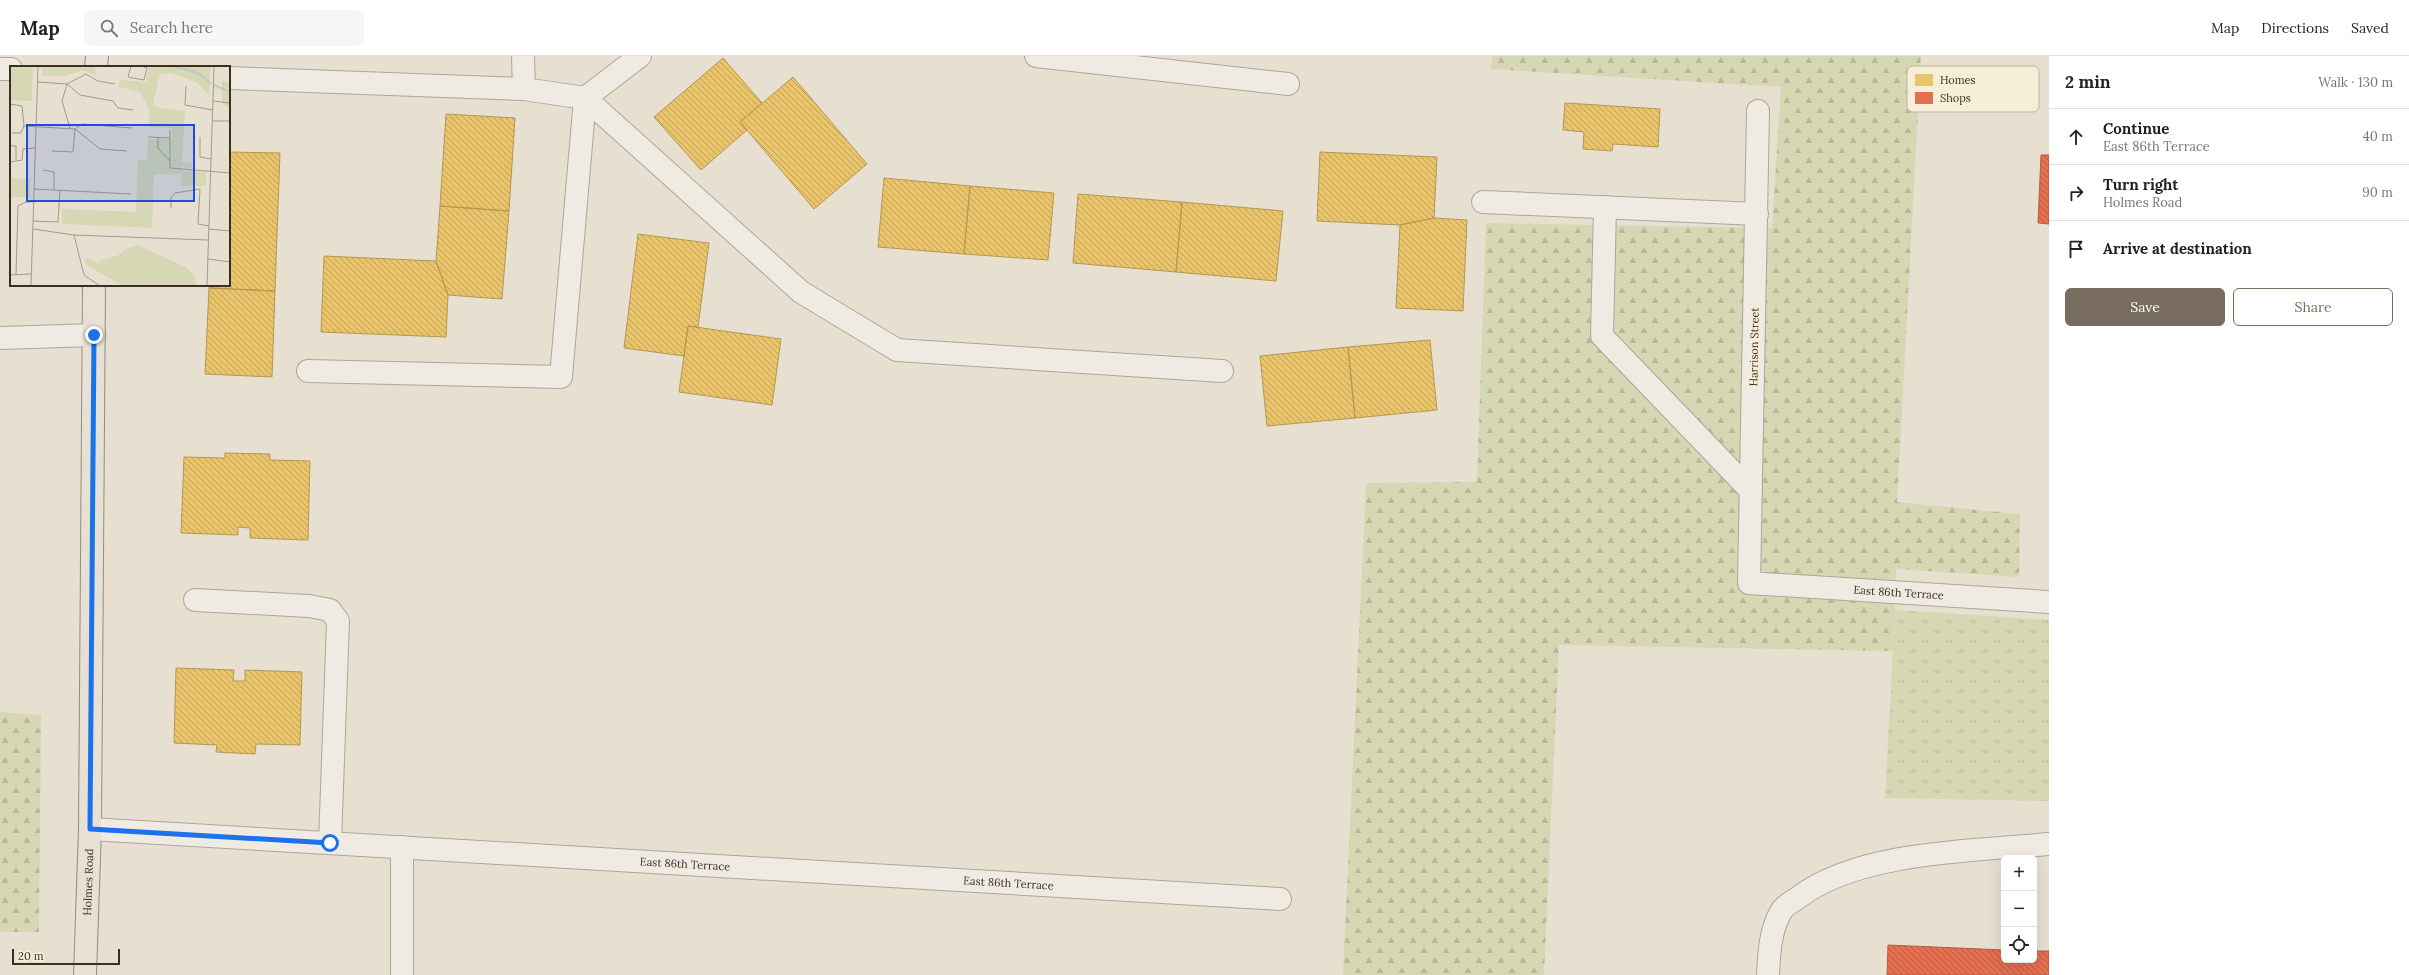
<!DOCTYPE html>
<html lang="en">
<head>
<meta charset="utf-8">
<style>
  :root { --surface:#fff; --page:#f6f6f6; --text:#222; --muted:#767676; --line:#e0e0e0; --accent:#786c5e }
  body { margin:0; font-family:Lora,serif; background:var(--page); color:var(--text) }
  .controls { position:absolute; right:12px; bottom:12px; display:grid; overflow:hidden; border-radius:6px; box-shadow:0 4px 16px #0002 }
  .controls button { width:36px; height:36px; display:grid; place-items:center; padding:0; border:0; border-bottom:1px solid var(--line); background:var(--surface); color:var(--text); font:20px sans-serif }
  .scale { position:absolute; left:12px; bottom:10px; width:108px; box-sizing:border-box; padding-left:4px; border:2px solid #3d2e20; border-top:0; font-size:11px; line-height:14px; white-space:nowrap; color:#3d2e20; -webkit-text-stroke:3px #f7eed8; paint-order:stroke }
  .stop { position:absolute; width:12px; height:12px; margin:-9px; border:3px solid #1a73e8; border-radius:50%; background:#fff }
  .stop.end { background:#1a73e8; border-color:#fff; box-shadow:0 1px 4px #0008 }
  .list { margin:0; padding:0; list-style:none }
  h2 { display:flex; justify-content:space-between; align-items:center; height:52px; margin:0; padding:0 16px; font-size:17px }
  h2 small { font-size:13px; font-weight:400; color:var(--muted) }
  .list li { display:grid; grid-template-columns:26px 1fr auto; gap:12px; align-items:center; box-sizing:border-box; height:56px; padding:0 16px; border-top:1px solid var(--line) }
  .list b { display:block; font-size:15px; white-space:nowrap }
  .list p { margin:0; font-size:13px; white-space:nowrap; color:var(--muted) }
  .list em { font-size:13px; font-style:normal; color:var(--muted) }
  .actions { display:flex; gap:8px; padding:12px 16px }
  .actions a { flex:1; padding:9px 0; border:1px solid var(--accent); border-radius:6px; text-align:center; font-size:14px; color:var(--accent) }
  .actions .main { background:var(--accent); color:#fff }
  .icon { flex:none; width:22px; height:22px; fill:none; stroke:currentColor; stroke-width:2; stroke-linecap:round; stroke-linejoin:round }
  .map { position:relative; flex:none; width:2049px; height:919px; overflow:hidden }
  header { display:flex; align-items:center; gap:24px; box-sizing:border-box; height:56px; padding:0 20px; background:var(--surface); border-bottom:1px solid var(--line) }
  header strong { font-size:19px }
  nav { display:flex; gap:22px; margin-inline-start:auto; font-size:14px }
  .search { width:280px; height:36px; background:var(--page); display:flex; align-items:center; gap:10px; box-sizing:border-box; padding:0 14px; border-radius:6px; color:var(--muted); font-size:15px }
  main { display:flex }
  aside { flex:1; background:var(--surface) }
  .map>svg:first-child { display:block }
  .grass { fill:url(#grass-tufts) }
  .forest { fill:url(#forest-firs) }
  .homes { fill:url(#homes-back-hatch); stroke:#b59754 }
  .shops { fill:url(#shops-back-hatch); stroke:#b45c42 }
  .lines { fill:none; stroke-linecap:round; stroke-linejoin:round }
  .minor-casing { stroke:#ada599; stroke-width:24 }
  .major-casing { stroke:#928b80; stroke-width:24 }
  .minor { stroke:#efebe3; stroke-width:22 }
  .major { stroke:#e6e1d4; stroke-width:22 }
  .route { stroke:#1a73e8; stroke-width:5 }
  .labels { text-anchor:middle; stroke-width:4; stroke-linejoin:round; paint-order:stroke }
  .street-label { font-size:11px; fill:#3d2e20; stroke:#f7eed8 }
  .inset-river { fill:none; stroke:#bcccc2; stroke-width:2 }
  .inset-road { fill:none; stroke:#a3998a; stroke-width:1 }
  .view { fill:#1d4ed8; fill-opacity:0.15; stroke:#1d4ed8; stroke-width:2 }
  .inset-edge { fill:none; stroke:#3d2e20; stroke-width:2 }
  .key { fill:#f7eed8; stroke:#bfb4a1; stroke-width:1 }
  .key-label { font-size:11px; fill:#3d2e20 }
</style>
</head>
<body>
<header>
<strong>Map</strong>
<div class="search"><svg class="icon" aria-label="search" viewBox="0 0 24 24"><circle cx="10" cy="10" r="6"/><path d="M15 15l6 6"/></svg>Search here</div>
<nav><a>Map</a><a>Directions</a><a>Saved</a></nav>
</header>
<main>
<div class="map">
<svg width="2049" height="919" viewBox="0 0 2049 919">
  <defs>
    <pattern id="grass-tufts" width="24" height="20" patternUnits="userSpaceOnUse"><rect width="24" height="20" fill="#d6d7b3"/><path d="M3 7l-1-3M5 7V3M7 7l1-3M15 17l-1-3M17 17v-4M19 17l1-3" fill="none" stroke="#b9b99a"/></pattern>
    <pattern id="forest-firs" width="22" height="20" patternUnits="userSpaceOnUse"><rect width="22" height="20" fill="#d6d7b3"/><path d="M5 1l3.5 6h-7zM16 11l3.5 6h-7z" fill="#b9b99a"/></pattern>
    <pattern id="homes-back-hatch" width="6" height="6" patternUnits="userSpaceOnUse"><rect width="6" height="6" fill="#e9c46a"/><path d="M-1 5l2 2M0 0l6 6M5-1l2 2" fill="none" stroke="#bea057"/></pattern>
    <pattern id="shops-back-hatch" width="6" height="6" patternUnits="userSpaceOnUse"><rect width="6" height="6" fill="#e76f51"/><path d="M-1 5l2 2M0 0l6 6M5-1l2 2" fill="none" stroke="#bc5c43"/></pattern>
  </defs>
  <rect width="100%" height="100%" fill="#e7e0d1"/>
  <!-- grass -->
  <path class="grass" d="M1895,554L2049,564V745L1885,742Z"/>
  <!-- forest -->
  <path class="forest" d="M1492,0H1921L1897,446L2020,458L2019,521L1896,513L1893,595L1559,589L1544,919H1343L1366,427L1477,426L1486,167L1772,172L1781,31L1491,13Z
    M0,656L41,659L39,876H0Z"/>
  <!-- homes -->
  <path class="homes" d="M723,2L762,47L740,66L747,74L701,114L654,61Z
    M793,21L867,108L814,153L740,66Z
    M1565,47L1660,53L1658,91L1613,88L1612,95L1583,93L1584,76L1563,74Z
    M446,58L515,62L509,155L440,150Z
    M229,96L280,97L275,235L209,232L210,229H229Z
    M1320,96L1437,101L1434,162L1400,169L1317,165Z
    M884,122L970,130L964,198L878,191Z
    M970,130L1054,137L1048,204L964,198Z
    M1078,138L1182,146L1176,216L1073,207Z
    M1182,146L1283,155L1276,225L1176,216Z
    M440,150L509,155L502,243L448,239L436,205Z
    M1434,162L1467,164L1463,255L1396,252L1400,169Z
    M638,178L709,187L698,271L688,270L684,300L624,292Z
    M324,200L436,205L448,239L446,281L321,276Z
    M209,232L275,235L272,321L205,318Z
    M688,270L781,283L772,349L679,336Z
    M1430,284L1437,354L1355,362L1348,291Z
    M1348,291L1355,362L1267,370L1260,300Z
    M225,397L270,398V404L310,405L308,484L250,482V472L238,471V479L181,477L184,401L225,402Z
    M176,612L234,614L233,625H245V614L302,616L300,689L256,688L255,698L216,696L217,689L174,687Z"/>
  <!-- shops -->
  <path class="shops" d="M2041,99H2049V168L2038,167Z
    M1888,889L2004,894V904H2034V895H2049V919H1887Z"/>
  <g class="lines">
    <defs>
      <g id="minor">
        <path d="M523,0L524,33"/>
        <path d="M1036,0L1288,28"/>
        <path d="M0,13H11"/>
        <path d="M229,22L524,33L585,42L801,236L897,294L1222,315"/>
        <path id="s1" d="M1758,55L1749,527L2049,546"/>
        <path d="M1483,146L1757,158"/>
        <path d="M1605,151L1602,280L1751,435"/>
        <path d="M0,282L94,279"/>
        <path d="M308,315L561,321L585,42L640,0"/>
        <path d="M195,544L309,550L330,554L338,565L330,787"/>
        <path id="s2" d="M90,773L1280,843"/>
        <path d="M402,919V791"/>
        <path d="M1768,919C1769,898 1770,873 1782,854C1785,849 1794,845 1799,841C1860,795 1974,795 2049,788"/>
      </g>
      <g id="major">
        <path d="M96,11L97,0"/>
        <path id="s3" d="M85,919L90,773L94,229"/>
      </g>
    </defs>
    <!-- minor casing -->
    <use href="#minor" class="minor-casing"/>
    <!-- major casing -->
    <use href="#major" class="major-casing"/>
    <!-- minor -->
    <use href="#minor" class="minor"/>
    <!-- major -->
    <use href="#major" class="major"/>
  </g>
  <g class="lines">
    <!-- route -->
    <path class="route" d="M94,279L90,773L330,787"/>
  </g>
  <g class="labels">
    <!-- street labels -->
    <g class="street-label">
      <text transform="translate(1754 291) rotate(-89)" y="4">Harrison Street</text>
      <text dy="4" stroke="none"><textPath href="#s1" startOffset="622">East 86th Terrace</textPath></text>
      <text dy="4" stroke="none"><textPath href="#s2" startOffset="596">East 86th Terrace</textPath></text>
      <text dy="4" stroke="none"><textPath href="#s3" startOffset="93">Holmes Road</textPath></text>
      <text dy="4" stroke="none"><textPath href="#s2" startOffset="920">East 86th Terrace</textPath></text>
    </g>
  </g>
  <!-- overview -->
  <g transform="translate(10 10)">
    <rect width="220" height="220" fill="#e7e0d1"/>
    <path d="M32,0H85L86,9L72,4L55,10H32ZM179,0H200V11L193,5ZM172,105L196,106V120H171Z" fill="#d6d7b3"/>
    <path d="M0,0H23L22,35L0,34ZM139,0H179L193,5L200,11L199,29L186,16L161,7L150,8L143,38L148,42L175,45L172,96L182,97V102L172,101V108H144L142,162L52,158V143L126,146L128,94H137L138,73H162V62L139,61V43L130,26L109,21L110,14L136,16ZM212,14L220,18V41L212,39ZM0,112L20,113V131H0Z" fill="#d6d7b3"/>
    <path d="M128,179L177,202L185,210L186,220H113L75,198L76,191L88,198L90,194L107,190L118,182Z" fill="#d6d7b3"/>
    <path class="inset-river" d="M163,0L190,8L201,18M204,19L220,26"/>
    <path class="inset-road" d="M121,0L118,11L134,14L137,2L131,0M28,16L57,18L70,29L103,35L108,42L123,44M176,20L175,39L203,44M203,35L220,37M0,38L12,40L14,60L65,63L90,83L117,85M202,55H220M60,62L52,35L57,18L76,8L88,15L105,18M160,64V102L220,107M2,67H11L14,60M138,71L160,72M190,71V91L201,93M148,72V82L160,95M0,80H6V94M42,85L63,86L65,63L72,58L122,62M0,96L12,94L13,83L25,82M33,104L44,106V124M24,123L121,128M161,142V132L165,127L190,123L188,158L199,160M23,155L48,156L50,124M23,163L64,169L74,209L90,220M199,163L220,165M64,169L198,174M198,193L220,196M6,208L8,140L16,136H24M0,209L21,208M21,220L28,0M197,220L204,0"/>
    <path class="view" d="M17,59H184V135H17Z"/>
    <rect width="220" height="220" class="inset-edge"/>
  </g>
  <!-- legend -->
  <rect x="1907" y="10" width="132" height="46" rx="6" class="key"/>
  <rect x="1915" y="18" width="18" height="12" fill="#e9c46a"/>
  <rect x="1915" y="36" width="18" height="12" fill="#e76f51"/>
  <g class="key-label">
    <text x="1940" y="28">Homes</text>
    <text x="1940" y="46">Shops</text>
  </g>
</svg>
<div class="controls">
<button>+</button>
<button>−</button>
<button><svg class="icon" aria-label="locate" viewBox="0 0 24 24"><circle cx="12" cy="12" r="6"/><path d="M12 2v4M12 18v4M2 12h4M18 12h4"/></svg></button>
</div>
<div class="scale">20 m</div>
<div class="stop" style="left:330px;top:787px"></div>
<div class="stop end" style="left:94px;top:279px"></div>
</div>
<aside>
<h2>2 min<small>Walk · 130 m</small></h2>
<ul class="list">
<li><svg class="icon" aria-label="ahead" viewBox="0 0 24 24"><path d="M12 20V5M6 11l6-6 6 6"/></svg><div><b>Continue</b><p>East 86th Terrace</p></div><em>40 m</em></li>
<li><svg class="icon" aria-label="right" viewBox="0 0 24 24"><path d="M7 20v-9h11M14 6l5 5-5 5"/></svg><div><b>Turn right</b><p>Holmes Road</p></div><em>90 m</em></li>
<li><svg class="icon" aria-label="arrive" viewBox="0 0 24 24"><path d="M6 21V4h12l-3 4 3 4H6"/></svg><div><b>Arrive at destination</b></div></li>
</ul>
<div class="actions"><a class="main">Save</a><a>Share</a></div>
</aside>
</main>
</body>
</html>
